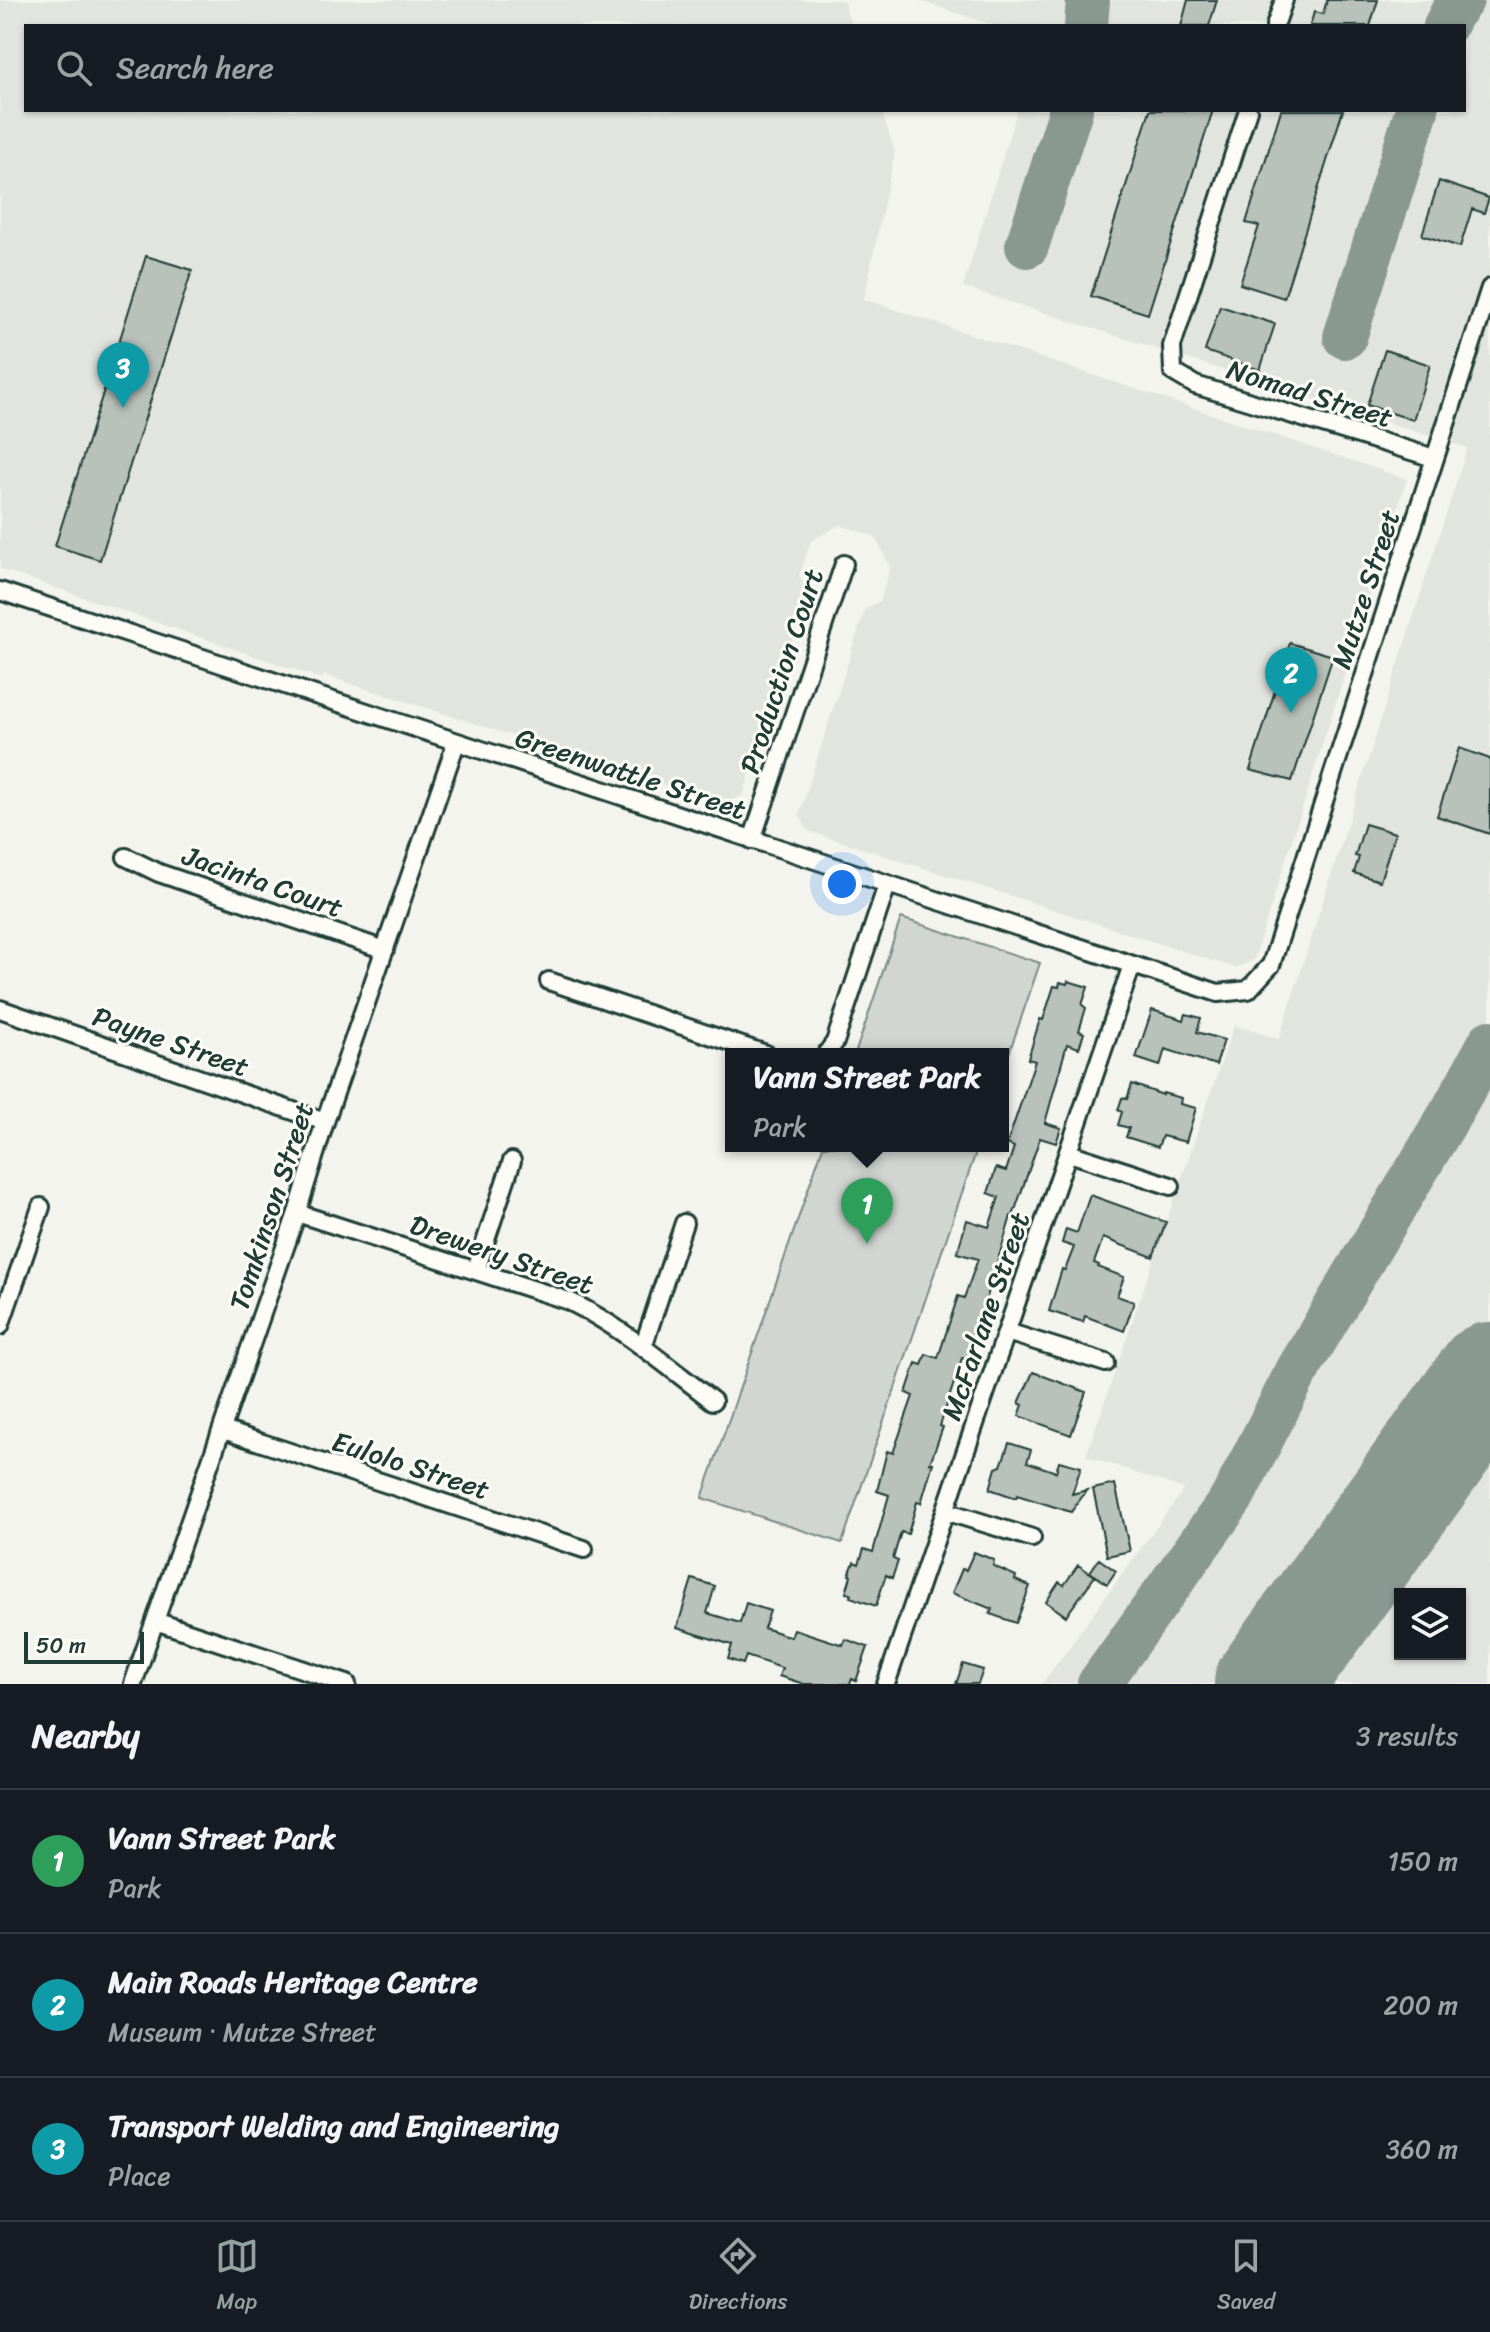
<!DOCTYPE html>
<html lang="en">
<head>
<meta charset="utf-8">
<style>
  :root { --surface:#171b24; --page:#242831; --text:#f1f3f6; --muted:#9ea1a6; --line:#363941; --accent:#92a19f }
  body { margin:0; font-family:Sriracha,sans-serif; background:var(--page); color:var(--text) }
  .controls { position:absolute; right:24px; bottom:24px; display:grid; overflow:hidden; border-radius:0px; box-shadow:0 2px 6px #0004 }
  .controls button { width:72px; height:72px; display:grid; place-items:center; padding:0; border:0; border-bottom:2px solid var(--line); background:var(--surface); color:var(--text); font:40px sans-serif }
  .scale { position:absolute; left:24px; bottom:20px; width:120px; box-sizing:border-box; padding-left:8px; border:4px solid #1f3d34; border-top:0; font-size:22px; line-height:28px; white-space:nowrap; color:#1f3d34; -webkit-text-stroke:6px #fdfcf7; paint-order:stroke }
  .you { position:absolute; left:842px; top:884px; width:28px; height:28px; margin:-20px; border:6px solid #fff; border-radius:50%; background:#1a73e8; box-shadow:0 0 0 12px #1a73e833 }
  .badge { display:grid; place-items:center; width:52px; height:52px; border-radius:50%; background:var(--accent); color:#fff; font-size:26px; font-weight:700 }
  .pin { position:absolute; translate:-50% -66px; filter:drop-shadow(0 2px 4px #0008) }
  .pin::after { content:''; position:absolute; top:42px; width:28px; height:24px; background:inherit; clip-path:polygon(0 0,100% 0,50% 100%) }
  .popup { position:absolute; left:725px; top:1048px; width:284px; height:104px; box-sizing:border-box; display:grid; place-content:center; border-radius:0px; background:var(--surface); filter:drop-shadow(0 2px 6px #0005); font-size:26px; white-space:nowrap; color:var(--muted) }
  .popup b { font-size:30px; color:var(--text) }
  .popup::after { content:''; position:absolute; left:50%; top:100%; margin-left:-16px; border:16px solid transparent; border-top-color:var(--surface) }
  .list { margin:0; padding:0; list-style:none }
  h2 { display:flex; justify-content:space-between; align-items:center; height:104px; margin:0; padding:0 32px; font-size:34px }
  h2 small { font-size:26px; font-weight:400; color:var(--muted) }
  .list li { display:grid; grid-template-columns:52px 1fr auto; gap:24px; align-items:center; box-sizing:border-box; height:144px; padding:0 32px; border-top:2px solid var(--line) }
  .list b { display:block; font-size:30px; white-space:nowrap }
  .list p { margin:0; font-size:26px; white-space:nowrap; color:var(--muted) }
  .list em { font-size:26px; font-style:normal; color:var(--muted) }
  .icon { flex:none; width:44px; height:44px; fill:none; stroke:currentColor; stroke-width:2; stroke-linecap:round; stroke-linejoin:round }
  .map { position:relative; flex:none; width:1490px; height:1684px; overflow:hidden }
  .search { position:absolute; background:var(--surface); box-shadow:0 2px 6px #0004; left:24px; right:24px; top:24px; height:88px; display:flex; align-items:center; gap:20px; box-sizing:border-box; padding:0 28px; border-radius:0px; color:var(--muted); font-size:30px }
  .sheet { height:536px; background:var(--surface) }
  nav { display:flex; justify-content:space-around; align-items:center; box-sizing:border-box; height:112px; border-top:2px solid var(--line); background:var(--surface); font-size:22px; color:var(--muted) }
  nav a { display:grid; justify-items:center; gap:4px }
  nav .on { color:var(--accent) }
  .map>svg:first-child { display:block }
  .built { fill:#e2e5df; fill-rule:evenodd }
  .green { fill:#d1d6d1; stroke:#788a82; stroke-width:2 }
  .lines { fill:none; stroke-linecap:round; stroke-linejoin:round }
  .taxiway { stroke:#8a9892; stroke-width:44 }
  .runway { stroke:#8a9892; stroke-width:108 }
  .building { fill:#b9c1bb; stroke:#1f3d34; stroke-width:2 }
  .minor-casing { stroke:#1f3d34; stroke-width:22 }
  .minor { stroke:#fdfcf7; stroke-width:16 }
  .labels { text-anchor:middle; stroke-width:6; stroke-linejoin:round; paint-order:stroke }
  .street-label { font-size:28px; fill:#1f3d34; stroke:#fdfcf7 }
</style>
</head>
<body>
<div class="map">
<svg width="1490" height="1684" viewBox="0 0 1490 1684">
  <rect width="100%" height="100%" fill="#f4f4ef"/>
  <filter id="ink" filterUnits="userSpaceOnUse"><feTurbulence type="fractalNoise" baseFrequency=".0125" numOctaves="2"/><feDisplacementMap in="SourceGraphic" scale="16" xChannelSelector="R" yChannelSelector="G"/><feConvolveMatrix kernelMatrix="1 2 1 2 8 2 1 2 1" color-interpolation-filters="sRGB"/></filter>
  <g filter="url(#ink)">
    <!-- built -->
    <path class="built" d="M0,0H843L852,26H26V110H881L895,152L864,299L1407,479L1254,960L1235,968L808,831L799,815L865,609L880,601L890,567L875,537L853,529L840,525L811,541L799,576L808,591L743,795L723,804L324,675L322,679L0,569Z
      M917,0H1490V1684H1042L1184,1489L1086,1456L1234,1025L1279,1039L1467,448L963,287L1017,110H1464V26H995ZM1400,1594H1460V1654H1400Z"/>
    <!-- green -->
    <path class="green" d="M901,918L1040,963L1003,1071V1054H855Z
      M823,1146H978L842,1543L702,1498Z"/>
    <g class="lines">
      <!-- taxiway -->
      <path class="taxiway" d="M1086,26L1088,0
        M1445,26L1451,14L1462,0
        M1027,246L1071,110
        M1345,337L1417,110
        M1099,1684L1232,1498L1297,1371L1455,1106L1490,1042"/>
      <!-- runway -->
      <path class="runway" d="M1268,1684L1490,1376"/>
    </g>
    <!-- building -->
    <path class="building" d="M1188,0H1217L1209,26H1181Z
      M1327,0H1378L1370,26H1310L1314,12L1323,14Z
      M1150,110H1213L1148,314L1091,296Z
      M1281,110H1343L1284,298L1240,284L1259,226L1246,223Z
      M1439,181L1489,198L1484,213L1472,209L1460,247L1422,235Z
      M146,256L192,270L100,560L55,546Z
      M1220,306L1275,324L1260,370L1205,351Z
      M1385,350L1430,365L1413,420L1367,405Z
      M1290,643L1333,656L1292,781L1250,770Z
      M1459,748L1490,759V834L1437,816Z
      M1365,824L1395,833L1380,881L1354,873L1359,857L1355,856Z
      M1068,981L1088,987L1082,1005L1086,1008L1079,1031L1084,1033L1079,1048L1067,1044L1045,1123L1061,1128L1056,1143L1040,1138L1013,1216H1011L982,1314L979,1313L970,1340L976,1342L970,1361L962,1358L940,1426L943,1427L930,1463H933L921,1503L917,1502L908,1534L901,1532L893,1559L898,1561L892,1578L886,1575L876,1606L850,1597L851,1594L846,1593L851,1576L849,1575L854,1562L859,1564L864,1549L873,1552L889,1495L877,1491L887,1451L893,1453L913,1396L906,1393L916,1363L922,1365L926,1354L938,1358L958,1296L964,1298L978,1259L957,1253L967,1220L989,1227L999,1197L988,1193L996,1168L1006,1171L1014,1147L1007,1144L1035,1061L1028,1059L1040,1019L1043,1020L1054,986L1059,987L1060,982L1067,984Z
      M1152,1010L1184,1020L1186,1014L1201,1018L1197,1032L1224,1040L1216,1065L1165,1049L1160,1066L1136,1058Z
      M1132,1084L1163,1095V1093L1181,1098L1180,1104L1196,1108L1186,1142L1162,1136L1158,1147L1126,1137L1129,1128L1118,1125L1122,1112L1118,1110L1122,1098L1127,1099Z
      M1090,1195L1166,1222L1153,1257L1103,1238L1094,1263L1099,1265L1098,1267L1124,1277L1117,1296L1134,1302L1124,1331L1085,1316L1083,1322L1049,1311L1062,1269L1065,1270L1074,1247L1062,1243L1066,1229L1077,1233Z
      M1033,1372L1086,1392L1071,1435L1019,1416L1023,1405L1019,1403Z
      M1009,1443L1031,1450L1027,1462L1056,1472L1059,1461L1081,1467L1072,1494L1087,1490L1071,1512L1017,1495L1016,1498L990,1489L996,1468L1001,1466Z
      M1115,1484L1130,1551L1107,1556L1093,1489Z
      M974,1552L994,1560L993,1566L1016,1576L1015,1580L1030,1586L1016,1623L990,1614L992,1609L952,1593L962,1569L966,1570Z
      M1099,1559L1116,1571L1107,1584L1090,1572Z
      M1078,1565L1095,1576L1066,1616L1046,1602L1059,1582L1064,1585Z
      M692,1579L715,1586L707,1613L740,1623L746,1603L770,1611L764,1628L791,1637L794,1629L843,1645L845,1639L868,1647L856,1681L852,1679L850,1684H804L779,1676L782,1668L746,1656L743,1664L728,1659L732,1645L677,1628Z
      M963,1664L983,1670L978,1684H956Z"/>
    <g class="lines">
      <defs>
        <path id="minor" d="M1275,26L1284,0
          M1248,110L1172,346L1173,372L1195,385L1434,458
          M0,591L1218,993L1248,990L1271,965L1490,288
          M752,840L844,564
          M126,857L159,873L385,950
          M549,981L766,1054
          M0,1009L325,1122
          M826,1054L835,1042L887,885
          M1069,1153L1171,1186
          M297,1213L569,1301C622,1327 667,1366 713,1401
          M476,1270L512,1161
          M0,1326L41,1207
          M1007,1332L1106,1363
          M643,1347L684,1223
          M223,1430L584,1549
          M945,1511L1032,1538
          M155,1621L347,1684
          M133,1684L297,1213L325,1122L456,743
          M886,1684L1132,965"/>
      </defs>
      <!-- minor casing -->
      <use href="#minor" class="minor-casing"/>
      <!-- minor -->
      <use href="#minor" class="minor"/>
    </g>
  </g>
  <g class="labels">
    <!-- street labels -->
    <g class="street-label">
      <text transform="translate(1310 393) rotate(17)" y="10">Nomad Street</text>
      <text transform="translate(1365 589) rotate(-72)" y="10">Mutze Street</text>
      <text transform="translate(781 671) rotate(-72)" y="10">Production Court</text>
      <text transform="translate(631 773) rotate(18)" y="10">Greenwattle Street</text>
      <text transform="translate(263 881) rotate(19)" y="10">Jacinta Court</text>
      <text transform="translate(171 1041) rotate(19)" y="10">Payne Street</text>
      <text transform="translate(271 1206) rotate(-72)" y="10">Tomkinson Street</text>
      <text transform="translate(502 1254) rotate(19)" y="10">Drewery Street</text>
      <text transform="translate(985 1316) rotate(-71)" y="10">McFarlane Street</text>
      <text transform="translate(411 1465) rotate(18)" y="10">Eulolo Street</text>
    </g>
  </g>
</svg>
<div class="controls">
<button><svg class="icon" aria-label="layers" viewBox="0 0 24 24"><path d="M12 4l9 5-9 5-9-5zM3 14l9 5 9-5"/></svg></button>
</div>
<div class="scale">50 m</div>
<div class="you"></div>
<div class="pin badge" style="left:867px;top:1244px;background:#2e9e5b">1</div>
<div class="popup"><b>Vann Street Park</b>Park</div>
<div class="pin badge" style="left:1291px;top:713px;background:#0f9aa8">2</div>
<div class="pin badge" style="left:123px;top:408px;background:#0f9aa8">3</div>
<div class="search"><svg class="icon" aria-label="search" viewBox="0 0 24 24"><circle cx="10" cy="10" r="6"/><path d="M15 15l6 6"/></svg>Search here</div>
</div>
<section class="sheet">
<h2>Nearby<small>3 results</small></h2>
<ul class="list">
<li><span class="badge" style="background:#2e9e5b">1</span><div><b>Vann Street Park</b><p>Park</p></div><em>150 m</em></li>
<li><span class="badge" style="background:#0f9aa8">2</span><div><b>Main Roads Heritage Centre</b><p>Museum · Mutze Street</p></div><em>200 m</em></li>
<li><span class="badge" style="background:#0f9aa8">3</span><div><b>Transport Welding and Engineering</b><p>Place</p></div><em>360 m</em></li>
</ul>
</section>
<nav>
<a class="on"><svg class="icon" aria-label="map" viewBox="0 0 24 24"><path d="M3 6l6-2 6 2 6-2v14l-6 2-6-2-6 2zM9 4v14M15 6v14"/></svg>Map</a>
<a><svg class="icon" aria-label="directions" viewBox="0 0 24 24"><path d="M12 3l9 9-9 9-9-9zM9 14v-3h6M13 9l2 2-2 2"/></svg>Directions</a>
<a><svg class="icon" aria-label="saved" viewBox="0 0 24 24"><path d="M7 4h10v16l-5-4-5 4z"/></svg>Saved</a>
</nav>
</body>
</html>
